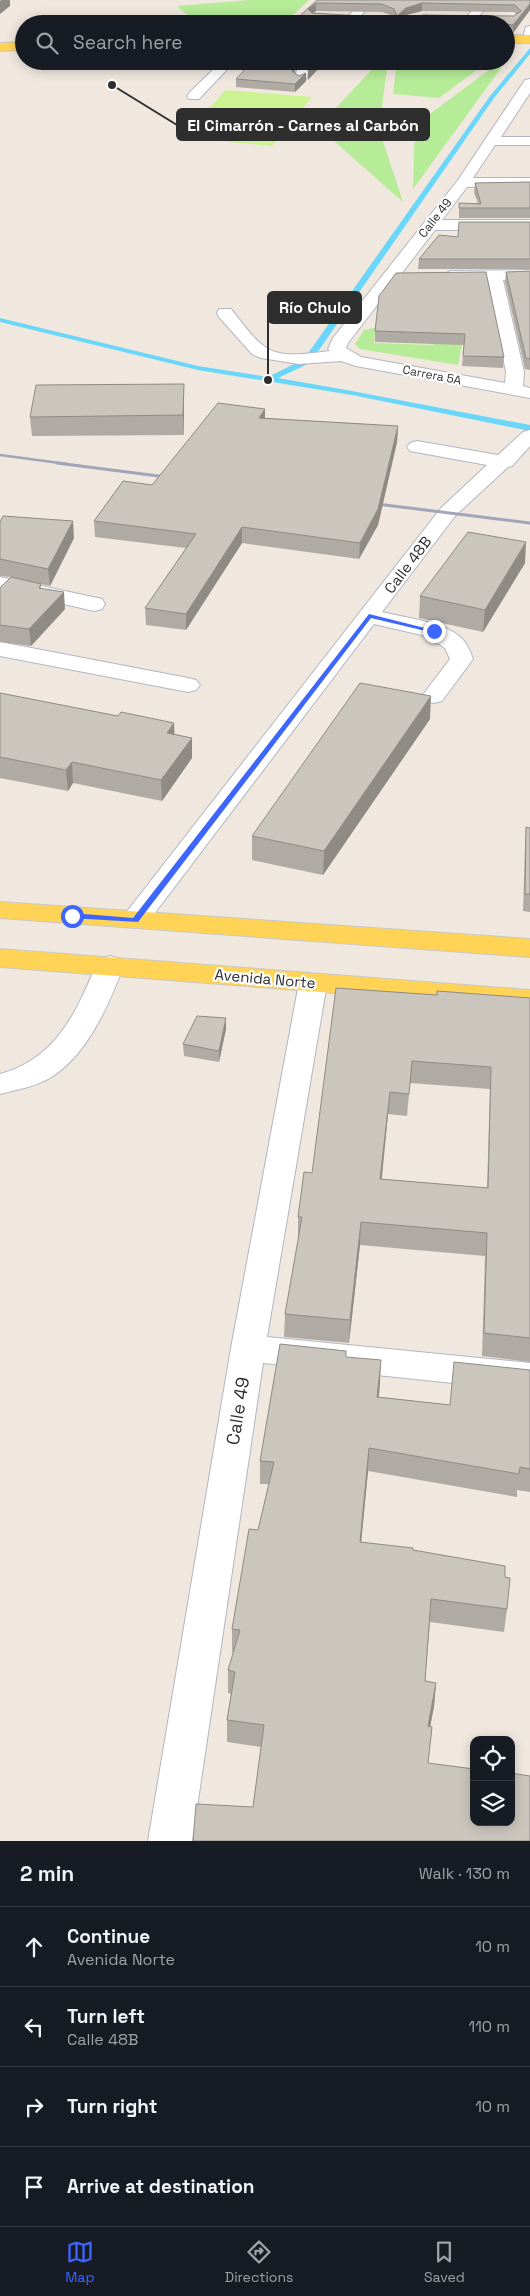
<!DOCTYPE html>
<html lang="en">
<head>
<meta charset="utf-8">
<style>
  :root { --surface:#171b24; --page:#242831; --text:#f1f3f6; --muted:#9ea1a6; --line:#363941; --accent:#3d66ff }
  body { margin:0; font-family:"Space Grotesk",sans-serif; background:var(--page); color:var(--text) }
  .controls { position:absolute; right:15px; bottom:15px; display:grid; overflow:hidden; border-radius:10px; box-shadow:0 2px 12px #0003 }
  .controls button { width:45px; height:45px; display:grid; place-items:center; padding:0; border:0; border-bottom:1px solid var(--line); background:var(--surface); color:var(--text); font:25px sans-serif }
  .stop { position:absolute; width:15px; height:15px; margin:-11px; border:4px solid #3d66ff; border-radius:50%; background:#fff }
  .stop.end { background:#3d66ff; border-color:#fff; box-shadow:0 1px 5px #0008 }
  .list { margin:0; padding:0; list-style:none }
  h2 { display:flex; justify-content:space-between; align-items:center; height:65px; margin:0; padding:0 20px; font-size:21px }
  h2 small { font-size:16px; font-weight:400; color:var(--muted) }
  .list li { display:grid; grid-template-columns:32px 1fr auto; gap:15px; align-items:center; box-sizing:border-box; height:80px; padding:0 20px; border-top:1px solid var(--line) }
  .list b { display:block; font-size:19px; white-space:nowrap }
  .list p { margin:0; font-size:16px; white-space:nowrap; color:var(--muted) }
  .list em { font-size:16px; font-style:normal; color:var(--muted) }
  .icon { flex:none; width:28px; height:28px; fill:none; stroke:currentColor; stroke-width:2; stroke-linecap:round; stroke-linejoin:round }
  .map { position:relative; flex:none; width:530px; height:1841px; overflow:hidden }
  .search { position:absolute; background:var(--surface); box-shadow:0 2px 12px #0003; left:15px; right:15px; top:15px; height:55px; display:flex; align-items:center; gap:12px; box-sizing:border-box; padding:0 18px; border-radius:28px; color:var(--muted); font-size:19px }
  .sheet { height:385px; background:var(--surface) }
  nav { display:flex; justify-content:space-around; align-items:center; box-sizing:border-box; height:70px; border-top:1px solid var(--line); background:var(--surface); font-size:14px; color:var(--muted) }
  nav a { display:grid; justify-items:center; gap:2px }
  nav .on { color:var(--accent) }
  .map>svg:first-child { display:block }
  .green { fill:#b6eb97 }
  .pitch { fill:#ccf392 }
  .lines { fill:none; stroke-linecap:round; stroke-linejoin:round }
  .stream { fill:#6ad7fa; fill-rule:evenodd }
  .minor-casing { stroke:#b3b6c2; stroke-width:2 }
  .major-casing { stroke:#c9c9c9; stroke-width:2 }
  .path { stroke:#c9c9c9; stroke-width:1; stroke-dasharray:2 1; stroke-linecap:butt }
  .minor { fill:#fff; fill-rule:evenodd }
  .major { fill:#fed356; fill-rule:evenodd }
  .rail-far1 { stroke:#a1a5b9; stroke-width:2.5 }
  .rail { stroke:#a1a5b9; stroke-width:3 }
  .wall { fill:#afaaa3; fill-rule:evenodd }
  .shaded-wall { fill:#8e8b84 }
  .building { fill:#cbc6bd; stroke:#8e8b84; fill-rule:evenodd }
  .route { fill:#3d66ff }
  .labels { text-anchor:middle; stroke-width:4.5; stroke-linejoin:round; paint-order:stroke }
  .far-street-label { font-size:12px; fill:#2e2e2e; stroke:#fff }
  .street-label { font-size:15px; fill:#2e2e2e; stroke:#fff }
  .near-street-label { font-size:18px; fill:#2e2e2e; stroke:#fff }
  .leader { fill:none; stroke:#2e2e2e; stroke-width:2 }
  .callout-dot { fill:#2e2e2e; stroke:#fff; stroke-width:2 }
  .callout { fill:#2e2e2e; stroke:#2e2e2e; stroke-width:2 }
  .callout-label { font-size:16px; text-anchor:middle; font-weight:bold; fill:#fff }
</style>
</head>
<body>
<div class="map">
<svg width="530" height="1841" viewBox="0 0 530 1841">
  <rect width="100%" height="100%" fill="#f0e8df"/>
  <!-- green -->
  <path class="green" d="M249,0H309L283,24H198L177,6Z
    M512,53L413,189L415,125L501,61H506V58Z
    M380,61H388L379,129L403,202L318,127Z
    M397,61H489L439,98L393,94Z
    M375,328L374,343L433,345L435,337L463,339L458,365L360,349L355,344L364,330Z"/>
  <!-- pitch -->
  <path class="pitch" d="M226,90L312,97L272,146L181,138Z"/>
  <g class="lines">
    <!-- stream -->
    <path class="stream" d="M530,48V54L494,98L310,363L278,378L352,391L530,425V431L352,395L198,370L0,322V318L198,366L268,377L304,359L490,96Z"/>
    <defs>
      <path id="minor" d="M364,0H377L357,19H349V15Z
        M482,0H494L476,19H468V15Z
        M530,26V38L524,34L526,27Z
        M222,61H235L199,99H189L187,96L189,93Z
        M300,61H312L306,79L300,83L294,79Z
        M530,79V93L501,137H530V145H495L473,178H530V186L467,187L442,220H530V230H435L348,343L346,348L361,357L505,383L506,372L487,280L450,281L442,276L450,271L530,270V280H503L524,372L523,386L530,388V398L356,366L341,361L299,364L261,358L252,354L219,317L217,313L219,309H231C241,321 252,338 265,347C282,359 310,353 330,351L328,349L333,338L458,180L525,80Z
        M530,430V446L512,466L508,467L455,516L382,612C405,618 449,622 464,641C468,646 471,653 473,659L442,701L434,703L426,701L422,696L450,659L445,648L426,636L374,624L145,926L135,928L125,926L121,920L125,914L441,508L487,465L410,451L407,447L410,443L417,441L498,455L523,432Z
        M0,577L102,599L105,604L102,609L94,611L0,589Z
        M0,642L188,678L196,680L200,685L196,690L188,692L0,656Z
        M110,956L120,959L124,965C109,1004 87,1057 48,1079C33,1087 16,1090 0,1094V1074C55,1059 76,1014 96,965L100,959Z
        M313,974L323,977L327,983L267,1337L530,1363V1391L263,1363L192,1841H148L231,1348L299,983L303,977Z"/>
      <path id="major" d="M506,35H530V43H506Z
        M24,42V50L0,51V43Z
        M0,902L530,939V957L0,918Z
        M0,949L530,990V1008L0,967Z"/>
    </defs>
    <!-- minor casing -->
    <use href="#minor" class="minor-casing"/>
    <!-- major casing -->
    <use href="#major" class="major-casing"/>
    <!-- path -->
    <path class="path" d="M422,17L429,9"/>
    <!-- minor -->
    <use href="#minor" class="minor"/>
    <!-- major -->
    <use href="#major" class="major"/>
    <!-- rail-far1 -->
    <path class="rail-far1" d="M0,455L67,464"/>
    <!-- rail -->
    <path class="rail" d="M57,463L174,478
      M369,503L530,523"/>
  </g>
  <!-- wall -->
  <path class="wall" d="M317,0H530V10L513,33L506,32V24H291ZM316,11L382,12L394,16V18L313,13ZM422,11L514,12L516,14L514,16L412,18L404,17L406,15Z
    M253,61H298L294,73L299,76L306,73V81L295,92L236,87V79Z
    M530,182V218H459V203H478L474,193L475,183Z
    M530,222V269H418L419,259L458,237Z
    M530,271V370L525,369L505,282L506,272Z
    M396,273L504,357L503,368L462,366L464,345L375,342V331Z
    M184,384V435L32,436L30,417Z
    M265,418L398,426L397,442L378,525L359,559L242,543L186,630L146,625L145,608L186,548L95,537L94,521L152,485Z
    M0,522L74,538L50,586L41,584V588L65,609L31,646L0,642V588L11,577L0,576Z
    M525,563L483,632L419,618L420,596Z
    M0,693L174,734L192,738V758L162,801L73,783L68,791L0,778Z
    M430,719L323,875L252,860V836Z
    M526,827L530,828V912L523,911L525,845Z
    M437,995L530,998V1362L482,1356L485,1256L360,1245L349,1343L284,1337L285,1314L298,1240V1217L312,1173ZM410,1083L490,1089L487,1188L382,1179L388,1114L407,1116Z
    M226,1018V1029L219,1062L184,1056L183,1044Z
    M346,1357L380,1383L379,1397L450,1405L530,1370V1492L517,1490V1497L368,1471L361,1542L413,1550L507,1609L504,1632L430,1622L425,1681L436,1683L434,1706L430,1727L253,1807L261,1747L227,1742V1720L231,1694L228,1693V1670L234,1652H232V1629L258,1530L269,1484H260V1461Z"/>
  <!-- shaded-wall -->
  <path class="shaded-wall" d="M1,0H10V6L0,14V1Z
    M316,3V11L308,17V9Z
    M422,3V11L406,15L397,24V16L406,8Z
    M530,4V10L513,33V25Z
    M296,61H298L292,80V71Z
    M318,61H326L308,80V71Z
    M306,73V81L295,92V84Z
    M184,384V435L183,415Z
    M265,409V424L259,418Z
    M398,426L397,442L378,525L359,559L360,543Z
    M73,521L74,538L50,586L48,569Z
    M242,527V543L186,630V614Z
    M526,542L525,563L483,632L485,610Z
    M64,592L65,609L31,646L29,629Z
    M431,696L430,719L323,875L324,851Z
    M174,723L175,743L167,733Z
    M192,738V758L162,801L161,780Z
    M72,762L73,783L68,791L66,770Z
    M226,1018V1029L219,1062V1051Z
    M390,1092L388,1114L379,1201L380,1179Z
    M361,1222L360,1245L349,1343L350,1320Z
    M381,1360L380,1383L376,1420L377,1397Z
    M369,1448L368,1471L359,1565L360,1542Z
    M436,1683L434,1706L426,1749L428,1726Z"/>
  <!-- building -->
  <path class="building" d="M317,0H530V4L513,25L506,24L454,23L453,24H396L374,23L373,24H291ZM316,3L382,4L394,9L397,16L395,18L312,13L308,9ZM422,3L515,5L521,11L514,16L423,15L412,18L397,16L406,8Z
    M253,61H296L292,71L299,76L306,73L295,84L236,79Z
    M311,61H318L308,71Z
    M530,182V208H459V203L481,204L475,183Z
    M459,222H530V259H419L439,235L458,237Z
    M530,271V359L526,358L506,272Z
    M486,272L504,357L463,356L465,334L375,331L379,296L396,273Z
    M184,384L183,415L30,417L36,385Z
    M218,403L265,409L259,418L398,426L378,509L360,543L242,527L186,614L145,608L196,534L94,521L123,481L152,485Z
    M3,516L73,521L48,569L0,559V522Z
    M468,532L526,542L485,610L420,596Z
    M11,577L41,584L39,588L64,592L29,629L0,625V588Z
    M360,683L431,696L324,851L252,836Z
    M0,693L118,716L121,712L174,723L167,733L192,738L161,780L72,762L66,770L0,757Z
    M526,827L530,828V894H525Z
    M336,988L437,995V991L530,998V1338L484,1333L487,1233L361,1222L350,1320L285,1314L302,1217H298L304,1172L312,1173ZM412,1061L491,1067L488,1188L380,1179L390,1092L409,1094Z
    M197,1016L226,1018L219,1051L183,1044Z
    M280,1344L346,1351V1357L381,1360L377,1397L450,1405L454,1362L530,1370V1469L520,1467L519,1474L369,1448L360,1542L413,1548V1550L505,1566V1577L510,1578L507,1609L431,1599L425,1681L436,1683L428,1726L432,1727L428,1763L474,1769V1822H511V1773L530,1776V1841H193L196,1804L253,1807L264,1725L227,1720L235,1672L228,1670L240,1630L232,1629L249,1529L258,1530L274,1462L260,1461Z"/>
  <!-- route -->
  <path class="route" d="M369,614L437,631L434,633L371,618L138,922L70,918L68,916L72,913L133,918Z"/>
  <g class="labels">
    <!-- far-street labels -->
    <g class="far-street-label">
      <text transform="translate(435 218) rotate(-52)" y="4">Calle 49</text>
      <text transform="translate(432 375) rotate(11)" y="4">Carrera 5A</text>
    </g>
    <!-- street labels -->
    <g class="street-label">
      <text transform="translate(408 565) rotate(-53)" y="5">Calle 48B</text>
      <text transform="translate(265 979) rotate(5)" y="5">Avenida Norte</text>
    </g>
    <!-- near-street labels -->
    <g class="near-street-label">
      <text transform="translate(238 1411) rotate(-81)" y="6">Calle 49</text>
    </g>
  </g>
  <!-- callouts -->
  <path class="leader" d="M112 85L177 125M268 380L268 307"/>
  <g class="callout-dot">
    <circle cx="112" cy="85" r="5"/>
    <circle cx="268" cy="380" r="5"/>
  </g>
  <g class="callout">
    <rect x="177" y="109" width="252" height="31" rx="5"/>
    <rect x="268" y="292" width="93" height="31" rx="5"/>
  </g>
  <g class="callout-label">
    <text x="303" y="131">El Cimarrón - Carnes al Carbón</text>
    <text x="315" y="313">Río Chulo</text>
  </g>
</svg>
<div class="controls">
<button><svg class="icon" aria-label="locate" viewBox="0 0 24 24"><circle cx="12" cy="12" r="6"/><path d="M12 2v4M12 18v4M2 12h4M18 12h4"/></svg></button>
<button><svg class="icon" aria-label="layers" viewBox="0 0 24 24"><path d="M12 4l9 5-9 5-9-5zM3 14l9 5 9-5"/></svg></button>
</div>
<div class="stop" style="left:72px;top:916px"></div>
<div class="stop end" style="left:434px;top:631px"></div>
<div class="search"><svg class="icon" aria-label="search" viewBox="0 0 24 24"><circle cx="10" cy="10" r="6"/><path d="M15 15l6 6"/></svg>Search here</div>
</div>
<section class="sheet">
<h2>2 min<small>Walk · 130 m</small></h2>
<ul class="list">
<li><svg class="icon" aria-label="ahead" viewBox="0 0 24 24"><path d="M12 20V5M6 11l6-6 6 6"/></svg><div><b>Continue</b><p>Avenida Norte</p></div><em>10 m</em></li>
<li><svg class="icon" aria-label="left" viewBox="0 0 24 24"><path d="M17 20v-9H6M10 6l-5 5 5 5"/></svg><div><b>Turn left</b><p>Calle 48B</p></div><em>110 m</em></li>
<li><svg class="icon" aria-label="right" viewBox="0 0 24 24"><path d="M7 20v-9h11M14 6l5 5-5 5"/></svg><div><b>Turn right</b></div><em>10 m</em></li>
<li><svg class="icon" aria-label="arrive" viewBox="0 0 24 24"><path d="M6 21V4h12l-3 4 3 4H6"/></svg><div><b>Arrive at destination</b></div></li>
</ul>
</section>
<nav>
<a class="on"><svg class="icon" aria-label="map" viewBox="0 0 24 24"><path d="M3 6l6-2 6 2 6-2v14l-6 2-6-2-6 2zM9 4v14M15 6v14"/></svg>Map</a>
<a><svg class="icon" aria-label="directions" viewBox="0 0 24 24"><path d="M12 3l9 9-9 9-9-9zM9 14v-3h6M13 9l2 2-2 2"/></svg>Directions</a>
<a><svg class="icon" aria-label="saved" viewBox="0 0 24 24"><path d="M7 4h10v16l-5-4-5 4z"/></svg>Saved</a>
</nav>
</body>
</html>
